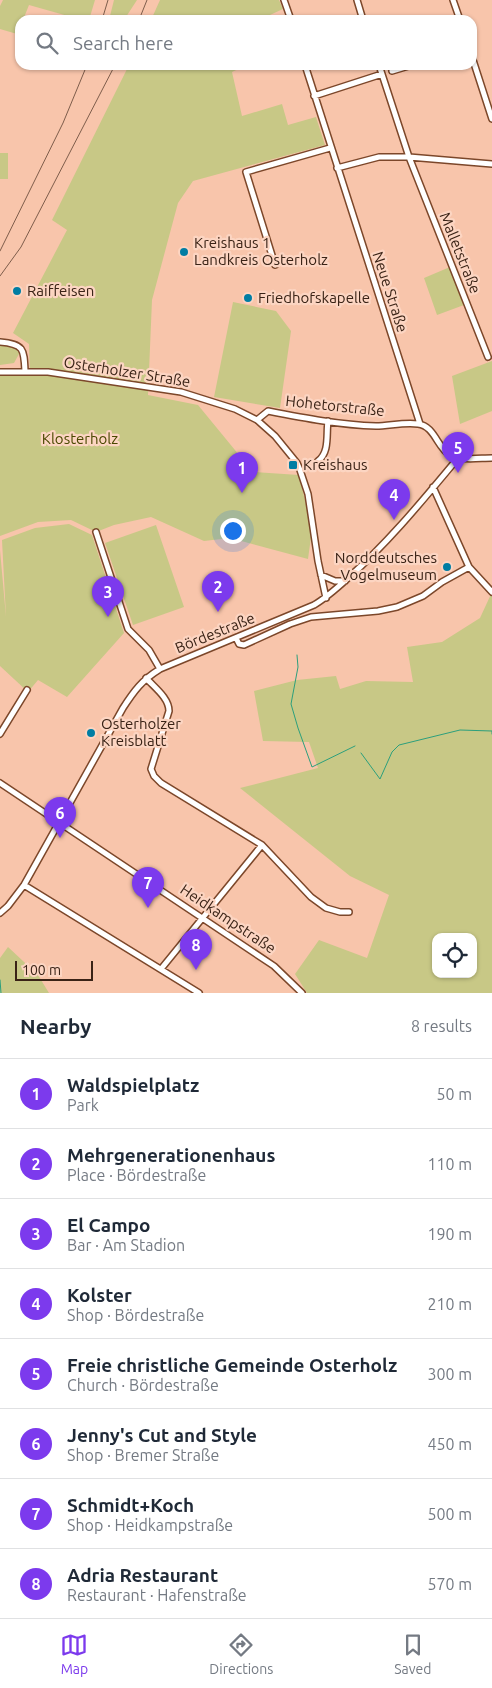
<!DOCTYPE html>
<html lang="en">
<head>
<meta charset="utf-8">
<style>
  :root { --surface:#fff; --page:#f2f2f3; --text:#1f2937; --muted:#747a83; --line:#e0e1e3; --accent:#7c3aed }
  body { margin:0; font-family:Ubuntu,sans-serif; background:var(--page); color:var(--text) }
  .controls { position:absolute; right:15px; bottom:15px; display:grid; overflow:hidden; border-radius:10px; box-shadow:0 1px 4px #0004 }
  .controls button { width:45px; height:45px; display:grid; place-items:center; padding:0; border:0; border-bottom:1px solid var(--line); background:var(--surface); color:var(--text); font:25px sans-serif }
  .scale { position:absolute; left:15px; bottom:12px; width:78px; box-sizing:border-box; padding-left:5px; border:2px solid #3a2316; border-top:0; font-size:14px; line-height:18px; white-space:nowrap; color:#3a2316; -webkit-text-stroke:4px #fcd5c2; paint-order:stroke }
  .you { position:absolute; left:232px; top:530px; width:18px; height:18px; margin:-12px; border:4px solid #fff; border-radius:50%; background:#1a73e8; box-shadow:0 0 0 8px #1a73e833 }
  .badge { display:grid; place-items:center; width:32px; height:32px; border-radius:50%; background:var(--accent); color:#fff; font-size:16px; font-weight:700 }
  .pin { position:absolute; translate:-50% -41px; filter:drop-shadow(0 1px 2px #0008) }
  .pin::after { content:''; position:absolute; top:26px; width:18px; height:15px; background:inherit; clip-path:polygon(0 0,100% 0,50% 100%) }
  .list { margin:0; padding:0; list-style:none }
  h2 { display:flex; justify-content:space-between; align-items:center; height:65px; margin:0; padding:0 20px; font-size:21px }
  h2 small { font-size:16px; font-weight:400; color:var(--muted) }
  .list li { display:grid; grid-template-columns:32px 1fr auto; gap:15px; align-items:center; box-sizing:border-box; height:70px; padding:0 20px; border-top:1px solid var(--line) }
  .list b { display:block; font-size:19px; white-space:nowrap }
  .list p { margin:0; font-size:16px; white-space:nowrap; color:var(--muted) }
  .list em { font-size:16px; font-style:normal; color:var(--muted) }
  .icon { flex:none; width:28px; height:28px; fill:none; stroke:currentColor; stroke-width:2; stroke-linecap:round; stroke-linejoin:round }
  .map { position:relative; flex:none; width:492px; height:993px; overflow:hidden }
  .search { position:absolute; background:var(--surface); box-shadow:0 1px 4px #0004; left:15px; right:15px; top:15px; height:55px; display:flex; align-items:center; gap:12px; box-sizing:border-box; padding:0 18px; border-radius:15px; color:var(--muted); font-size:19px }
  .sheet { height:625px; background:var(--surface) }
  nav { display:flex; justify-content:space-around; align-items:center; box-sizing:border-box; height:70px; border-top:1px solid var(--line); background:var(--surface); font-size:14px; color:var(--muted) }
  nav a { display:grid; justify-items:center; gap:2px }
  nav .on { color:var(--accent) }
  .map>svg:first-child { display:block }
  .green { fill:#c8c886; fill-rule:evenodd }
  .lines { fill:none; stroke-linecap:round; stroke-linejoin:round }
  .stream { stroke:#2c9f7c; stroke-width:1 }
  .minor-casing { stroke:#7c472a; stroke-width:8 }
  .minor { stroke:#fff; stroke-width:5 }
  .rail { stroke:#7e5d4b; stroke-width:1 }
  .poi-dot { fill:#007da3; stroke:#fcd5c2; stroke-width:2 }
  .labels { text-anchor:middle; stroke-width:4.5; stroke-linejoin:round; paint-order:stroke }
  .poi-label { font-size:15px; fill:#3a2316; stroke:#fcd5c2; text-anchor:start }
  .street-label { font-size:15px; fill:#3a2316; stroke:#fcd5c2 }
  .park-label { font-size:15px; fill:#4a4800; stroke:#fcd5c2 }
</style>
</head>
<body>
<div class="map">
<svg width="492" height="993" viewBox="0 0 492 993">
  <rect width="100%" height="100%" fill="#f8c5ab"/>
  <!-- green -->
  <path class="green" d="M3,0H95L89,20H82L29,5L23,20H20V26L17,34L0,29V6Z
    M114,0H137L124,20H109Z
    M160,0H279L283,9L259,20H151Z
    M129,65H247L232,72L242,116L282,104L288,125L316,117L325,145L193,181L178,203L152,300L148,395L198,405L253,472L299,475L312,530L308,559L230,538L204,541L151,517L114,525L96,532L71,520L38,522L0,536V376L30,375L29,344L13,333L67,230L52,220Z
    M0,153H8V179H0Z
    M450,267L464,305L437,315L424,278Z
    M233,302L276,311L291,331L280,408L214,397Z
    M0,345L13,347L19,349V354L14,363L0,365Z
    M492,361V411L460,424L452,376Z
    M69,524L92,535L124,633L67,697L38,680L28,692L0,666V550L6,617L2,540L35,528Z
    M156,525L184,607L133,625L105,543Z
    M492,592V993H307L295,974L319,940L367,958L389,895L350,876L240,788L318,768L309,742L263,741L254,691L297,680L336,676L340,689L366,681L413,682L407,647L442,642L480,618ZM436,937H473V974H436Z
    M8,947L38,975L49,993H0V958Z"/>
  <g class="lines">
    <!-- stream -->
    <path class="stream" d="M297,655L298,667L291,704L298,728L312,767L355,746
      M361,753L380,779L392,752L399,745L460,730L492,731V734
      M0,980L1,993"/>
    <defs>
      <path id="minor" d="M284,0L291,20
        M357,0L363,20
        M453,0L460,20
        M472,57L492,119
        M305,65L420,424
        M379,65L409,157L488,357
        M392,71L412,65
        M314,96L382,74
        M337,168L379,157H409L492,164
        M275,265L246,172L330,148
        M0,342C24,344 24,349 25,371
        M0,372H48L181,392L235,409L257,420L275,436L297,463L300,470L308,494L318,561L326,598
        M257,420L268,411C304,418 340,425 376,426C389,426 404,422 418,424C435,426 437,448 450,455C462,461 479,458 492,458
        M318,461C330,452 326,434 328,421
        M433,487L469,567L492,592
        M96,532L128,629L149,650L160,669
        M321,575L335,581H345
        M236,638L239,644L244,645L290,624L311,617L378,611L397,607L423,596L442,582L469,567
        M146,678C155,688 169,698 169,711L151,769L154,776L161,783L262,845L311,897L326,908L340,912H349
        M0,734L27,690
        M0,783L274,966L302,993
        M24,885L199,993
        M0,913L8,906L24,885L123,708C134,691 142,680 160,669L314,605C326,598 336,589 347,579C388,543 423,500 458,458
        M161,969L262,845"/>
    </defs>
    <!-- minor casing -->
    <use href="#minor" class="minor-casing"/>
    <!-- minor -->
    <use href="#minor" class="minor"/>
    <!-- rail -->
    <path class="rail" d="M102,20L108,0
      M139,20L147,0
      M0,251L63,123L87,65
      M0,276L21,247L115,65"/>
  </g>
  <!-- markers -->
  <g class="poi-dot">
    <circle cx="184" cy="252" r="5"/>
    <circle cx="17" cy="291" r="5"/>
    <circle cx="248" cy="298" r="5"/>
    <rect x="288" y="460" width="10" height="10" rx="2.5"/>
    <circle cx="447" cy="567" r="5"/>
    <circle cx="91" cy="733" r="5"/>
  </g>
  <g class="labels">
    <!-- poi labels -->
    <g class="poi-label">
      <text x="194" y="248">Kreishaus 1<tspan x="194" dy="17">Landkreis Osterholz</tspan></text>
      <text x="27" y="296">Raiffeisen</text>
      <text x="258" y="303">Friedhofskapelle</text>
      <text x="303" y="470">Kreishaus</text>
      <text x="437" y="563" text-anchor="end">Norddeutsches<tspan x="437" dy="17">Vogelmuseum</tspan></text>
      <text x="101" y="729">Osterholzer<tspan x="101" dy="17">Kreisblatt</tspan></text>
    </g>
    <!-- street labels -->
    <g class="street-label">
      <text transform="translate(460 253) rotate(68)" y="5">Malletstraße</text>
      <text transform="translate(390 292) rotate(72)" y="5">Neue Straße</text>
      <text transform="translate(127 372) rotate(9)" y="5">Osterholzer Straße</text>
      <text transform="translate(335 406) rotate(6)" y="5">Hohetorstraße</text>
      <text transform="translate(215 633) rotate(-22)" y="5">Bördestraße</text>
      <text transform="translate(228 919) rotate(34)" y="5">Heidkampstraße</text>
    </g>
    <!-- park labels -->
    <g class="park-label">
      <text x="80" y="444">Klosterholz</text>
    </g>
  </g>
</svg>
<div class="controls">
<button><svg class="icon" aria-label="locate" viewBox="0 0 24 24"><circle cx="12" cy="12" r="6"/><path d="M12 2v4M12 18v4M2 12h4M18 12h4"/></svg></button>
</div>
<div class="scale">100 m</div>
<div class="you"></div>
<div class="pin badge" style="left:242px;top:493px">1</div>
<div class="pin badge" style="left:218px;top:612px">2</div>
<div class="pin badge" style="left:108px;top:617px">3</div>
<div class="pin badge" style="left:394px;top:520px">4</div>
<div class="pin badge" style="left:458px;top:473px">5</div>
<div class="pin badge" style="left:60px;top:838px">6</div>
<div class="pin badge" style="left:148px;top:908px">7</div>
<div class="pin badge" style="left:196px;top:970px">8</div>
<div class="search"><svg class="icon" aria-label="search" viewBox="0 0 24 24"><circle cx="10" cy="10" r="6"/><path d="M15 15l6 6"/></svg>Search here</div>
</div>
<section class="sheet">
<h2>Nearby<small>8 results</small></h2>
<ul class="list">
<li><span class="badge">1</span><div><b>Waldspielplatz</b><p>Park</p></div><em>50 m</em></li>
<li><span class="badge">2</span><div><b>Mehrgenerationenhaus</b><p>Place · Bördestraße</p></div><em>110 m</em></li>
<li><span class="badge">3</span><div><b>El Campo</b><p>Bar · Am Stadion</p></div><em>190 m</em></li>
<li><span class="badge">4</span><div><b>Kolster</b><p>Shop · Bördestraße</p></div><em>210 m</em></li>
<li><span class="badge">5</span><div><b>Freie christliche Gemeinde Osterholz</b><p>Church · Bördestraße</p></div><em>300 m</em></li>
<li><span class="badge">6</span><div><b>Jenny's Cut and Style</b><p>Shop · Bremer Straße</p></div><em>450 m</em></li>
<li><span class="badge">7</span><div><b>Schmidt+Koch</b><p>Shop · Heidkampstraße</p></div><em>500 m</em></li>
<li><span class="badge">8</span><div><b>Adria Restaurant</b><p>Restaurant · Hafenstraße</p></div><em>570 m</em></li>
</ul>
</section>
<nav>
<a class="on"><svg class="icon" aria-label="map" viewBox="0 0 24 24"><path d="M3 6l6-2 6 2 6-2v14l-6 2-6-2-6 2zM9 4v14M15 6v14"/></svg>Map</a>
<a><svg class="icon" aria-label="directions" viewBox="0 0 24 24"><path d="M12 3l9 9-9 9-9-9zM9 14v-3h6M13 9l2 2-2 2"/></svg>Directions</a>
<a><svg class="icon" aria-label="saved" viewBox="0 0 24 24"><path d="M7 4h10v16l-5-4-5 4z"/></svg>Saved</a>
</nav>
</body>
</html>
